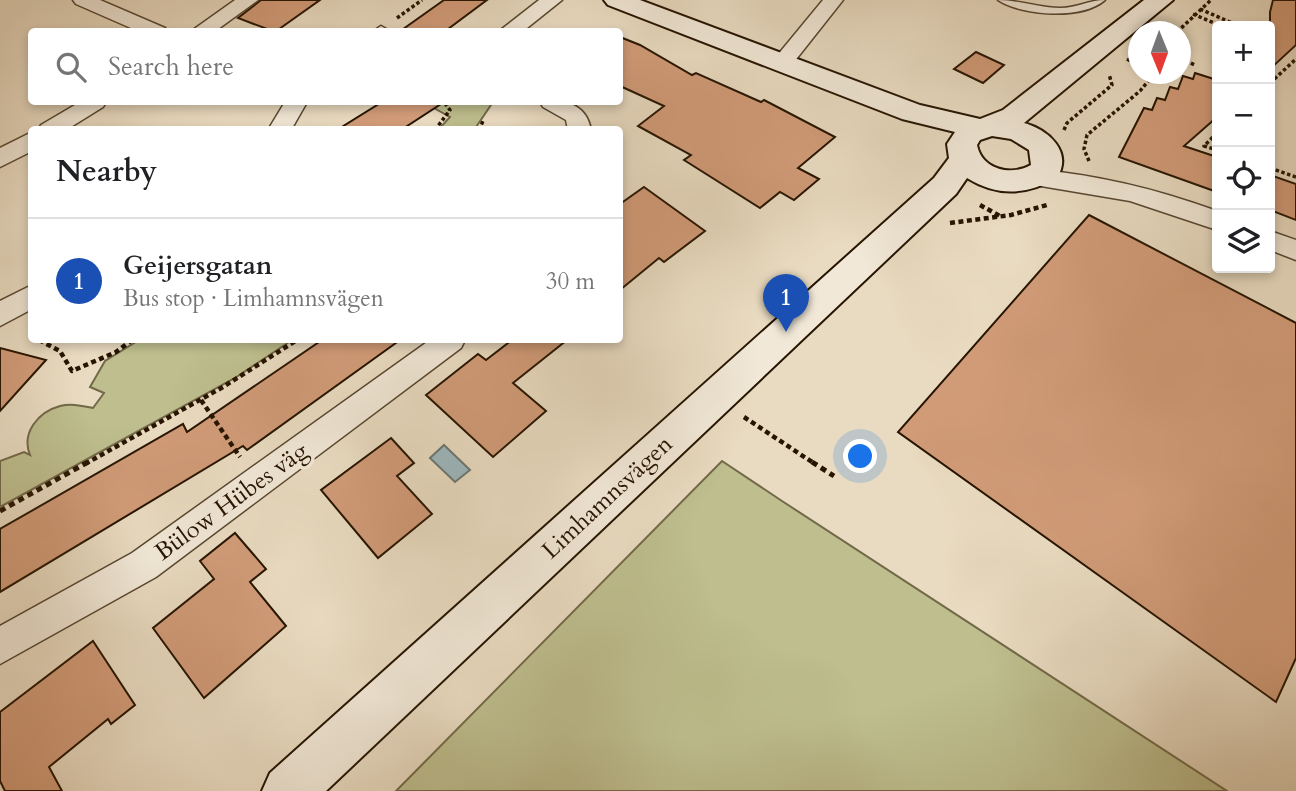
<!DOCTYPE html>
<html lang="en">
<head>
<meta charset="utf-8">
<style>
  :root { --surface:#fff; --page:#f2f2f2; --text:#202124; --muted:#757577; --line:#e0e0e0; --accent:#8f2418 }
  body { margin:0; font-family:Cardo,serif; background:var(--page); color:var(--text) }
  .controls { position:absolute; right:21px; top:21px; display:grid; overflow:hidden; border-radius:7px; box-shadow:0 4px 10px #0003 }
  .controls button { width:63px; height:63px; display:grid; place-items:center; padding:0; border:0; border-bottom:2px solid var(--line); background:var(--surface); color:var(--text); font:35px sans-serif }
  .compass { position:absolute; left:1128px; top:21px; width:63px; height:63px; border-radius:50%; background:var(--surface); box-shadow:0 4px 10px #0003; rotate:179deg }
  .you { position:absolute; left:861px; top:457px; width:24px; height:24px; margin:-18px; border:5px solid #fff; border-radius:50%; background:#1a73e8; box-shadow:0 0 0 10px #1a73e833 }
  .badge { display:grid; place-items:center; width:46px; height:46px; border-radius:50%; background:var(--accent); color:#fff; font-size:23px; font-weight:700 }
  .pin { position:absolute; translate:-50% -58px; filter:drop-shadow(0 2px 4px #0008) }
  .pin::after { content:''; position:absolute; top:37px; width:24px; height:21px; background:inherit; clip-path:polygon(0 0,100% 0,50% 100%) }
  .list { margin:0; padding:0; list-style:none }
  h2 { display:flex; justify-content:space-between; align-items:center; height:91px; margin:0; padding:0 28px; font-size:30px }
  h2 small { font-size:23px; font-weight:400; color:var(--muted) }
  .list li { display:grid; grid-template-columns:46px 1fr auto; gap:21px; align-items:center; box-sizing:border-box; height:126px; padding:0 28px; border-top:2px solid var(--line) }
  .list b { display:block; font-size:26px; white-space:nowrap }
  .list p { margin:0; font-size:23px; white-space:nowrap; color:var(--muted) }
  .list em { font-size:23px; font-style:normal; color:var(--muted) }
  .icon { flex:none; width:38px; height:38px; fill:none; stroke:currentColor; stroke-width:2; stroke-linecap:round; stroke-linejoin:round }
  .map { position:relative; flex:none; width:1296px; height:791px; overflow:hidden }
  .search { position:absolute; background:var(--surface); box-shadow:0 4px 10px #0003; left:28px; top:28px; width:595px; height:77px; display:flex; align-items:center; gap:18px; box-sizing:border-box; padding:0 24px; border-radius:7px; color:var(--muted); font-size:26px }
  .panel { position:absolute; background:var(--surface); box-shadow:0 4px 10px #0003; left:28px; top:126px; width:595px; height:217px; border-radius:7px }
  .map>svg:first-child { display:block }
  .green { fill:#bebe8e; stroke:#726948; stroke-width:2 }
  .water { fill:#9db8bf; stroke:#6d7673; stroke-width:2 }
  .building { fill:#d19b78; stroke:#261401; stroke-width:2 }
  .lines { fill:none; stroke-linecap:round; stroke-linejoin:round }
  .lane-casing { stroke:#574631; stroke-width:3 }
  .street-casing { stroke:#574631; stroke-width:3 }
  .secondary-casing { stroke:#261401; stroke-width:4 }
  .path-far2 { stroke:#261401; stroke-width:3.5; stroke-dasharray:3.5 2.5; stroke-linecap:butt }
  .path-far1 { stroke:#261401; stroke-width:4.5; stroke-dasharray:5 3.5; stroke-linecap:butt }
  .path { stroke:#261401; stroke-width:5; stroke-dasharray:6 4.5; stroke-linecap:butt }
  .lane { fill:#f1e8d7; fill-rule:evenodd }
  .street { fill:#f1e8d7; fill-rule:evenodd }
  .secondary { fill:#f1e8d7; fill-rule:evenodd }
  .labels { text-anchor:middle; stroke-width:7; stroke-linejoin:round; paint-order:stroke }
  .street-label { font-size:24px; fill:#261401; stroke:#f1e8d7 }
</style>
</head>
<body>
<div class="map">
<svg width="1296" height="791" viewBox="0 0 1296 791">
  <rect width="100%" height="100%" fill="#e9dbc1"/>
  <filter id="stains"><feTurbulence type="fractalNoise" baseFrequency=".00286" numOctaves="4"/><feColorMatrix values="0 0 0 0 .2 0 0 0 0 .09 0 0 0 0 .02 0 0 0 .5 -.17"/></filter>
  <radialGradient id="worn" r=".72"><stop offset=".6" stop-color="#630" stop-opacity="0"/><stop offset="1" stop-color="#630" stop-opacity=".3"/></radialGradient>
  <!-- green -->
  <path class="green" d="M423,102H493L474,130L439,129L450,117Z
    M139,340H292L235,378L0,507V461L24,452L30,455C21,433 38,412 60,406C72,403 82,406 93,408L104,393L90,387L105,361Z
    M722,461L782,501L1227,791H396Z"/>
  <!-- water -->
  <path class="water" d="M444,445L470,470L455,482L430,458Z"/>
  <!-- building -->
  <path class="building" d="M261,0H320L275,32L238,18Z
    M444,0H487L444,32H399Z
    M1273,0H1296V45L1270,69V12Z
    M620,37L640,45L692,75L696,73L761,102L764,100L835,137L798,168L819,179L794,200L780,192L760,208L684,160L691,155L638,126L664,106L620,86Z
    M976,52L1004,65L983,83L954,69Z
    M1195,73L1217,80V117L1184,146L1217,157V192L1119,157L1144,108L1152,110L1157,98L1165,100L1170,87L1178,89L1183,76L1193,79Z
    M382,102H444L401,130H337Z
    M1270,175L1296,184V220L1270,210Z
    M644,187L705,231L664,262L659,258L620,290V204Z
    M1089,215L1296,323V658L1276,702L898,432Z
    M322,340H400L247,450L243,446L0,592V529L183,424L187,432Z
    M512,340H567L513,383L546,411L493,457L426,395L478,354L486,360Z
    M0,348L46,360L0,411Z
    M391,438L414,463L397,476L432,514L378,558L321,490Z
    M235,533L266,569L250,582L286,626L204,698L153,628L214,579L200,561Z
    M93,641L135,705L111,724L108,719L49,767L62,791H5L0,781V712Z"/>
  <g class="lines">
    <defs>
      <path id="lane" d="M998,0C1019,0 1039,8 1060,8C1077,8 1089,0 1105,0C1082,20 1022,16 998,0Z
        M381,26L386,29L385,32H372Z"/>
      <path id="street" d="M73,0H100L165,28L168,32H140L76,4Z
        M235,0H258L214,32H190Z
        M539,0H562L522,32H498Z
        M823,0H843L790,67H776L772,62L776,57Z
        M80,102H106L103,107L66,130H38L41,125Z
        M285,102H307L291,130H268Z
        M540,102C563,100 586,102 591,130H568L566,120L543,107Z
        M32,132V151L0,167V148Z
        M1038,170C1100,175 1159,190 1217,211V230L1130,201L1029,184L1026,178L1029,172Z
        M1270,231L1296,240V260L1270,250Z
        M32,285V309L0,326V301Z
        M430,340H465L461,348L156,577L0,664V626L132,553Z"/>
      <path id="secondary" d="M604,0H640L920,105L980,119L1003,110L1144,0H1173L1024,123C1049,130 1073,152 1057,178C1026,195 998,197 967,178L956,194L326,791H262L270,773L934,178L949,158L947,144L955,132L902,119L608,5ZM992,136L1011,139L1029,150L1031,165C1011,176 982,170 977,145L980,140Z"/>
    </defs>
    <!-- lane casing -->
    <use href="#lane" class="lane-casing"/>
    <!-- street casing -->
    <use href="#street" class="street-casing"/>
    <!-- secondary casing -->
    <use href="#secondary" class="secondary-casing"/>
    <!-- path-far2 -->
    <path class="path-far2" d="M1200,9L1239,26
      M1193,14L1221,26
      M397,18L422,0
      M1177,32L1211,0
      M1180,58L1195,65
      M1127,59L1138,65
      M1270,83L1296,59
      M435,130L450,110L444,102
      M479,130L483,121
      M1064,130L1067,123L1112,85L1109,74
      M1217,133L1204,146L1217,150
      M1089,161L1084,149L1087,135L1140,91L1154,74
      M1270,168L1296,177"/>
    <!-- path-far1 -->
    <path class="path-far1" d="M980,205L1000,216
      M950,223L1011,215L1047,205
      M39,340L60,351L72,371L116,352L132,340
      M201,400L240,457
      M744,417L815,464
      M85,464L223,387L297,340"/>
    <!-- path -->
    <path class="path" d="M812,462L834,476
      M0,511L88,462"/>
    <!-- lane -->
    <use href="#lane" class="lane"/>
    <!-- street -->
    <use href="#street" class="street"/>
    <!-- secondary -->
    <use href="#secondary" class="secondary"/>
  </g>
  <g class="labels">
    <!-- street labels -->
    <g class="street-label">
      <text transform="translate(607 497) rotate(-43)" y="8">Limhamnsvägen</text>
      <text transform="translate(231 501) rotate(-36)" y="8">Bülow Hübes väg</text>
    </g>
  </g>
  <rect width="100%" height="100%" filter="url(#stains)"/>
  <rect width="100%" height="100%" fill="url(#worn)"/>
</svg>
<div class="controls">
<button>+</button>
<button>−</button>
<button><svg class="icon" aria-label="locate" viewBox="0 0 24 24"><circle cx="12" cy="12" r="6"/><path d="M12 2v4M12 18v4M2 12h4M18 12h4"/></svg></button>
<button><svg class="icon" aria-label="layers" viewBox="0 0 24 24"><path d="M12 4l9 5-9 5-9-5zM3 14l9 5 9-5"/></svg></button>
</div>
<svg class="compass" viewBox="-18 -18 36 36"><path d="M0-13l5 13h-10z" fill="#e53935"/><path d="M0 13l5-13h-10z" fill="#757577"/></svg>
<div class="you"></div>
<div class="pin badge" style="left:786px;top:332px;background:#1a4fb4">1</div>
<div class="search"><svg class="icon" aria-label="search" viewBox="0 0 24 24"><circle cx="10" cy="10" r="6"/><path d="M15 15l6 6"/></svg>Search here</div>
<section class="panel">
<h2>Nearby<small></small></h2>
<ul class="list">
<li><span class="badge" style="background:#1a4fb4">1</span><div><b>Geijersgatan</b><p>Bus stop · Limhamnsvägen</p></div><em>30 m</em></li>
</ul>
</section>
</div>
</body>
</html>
